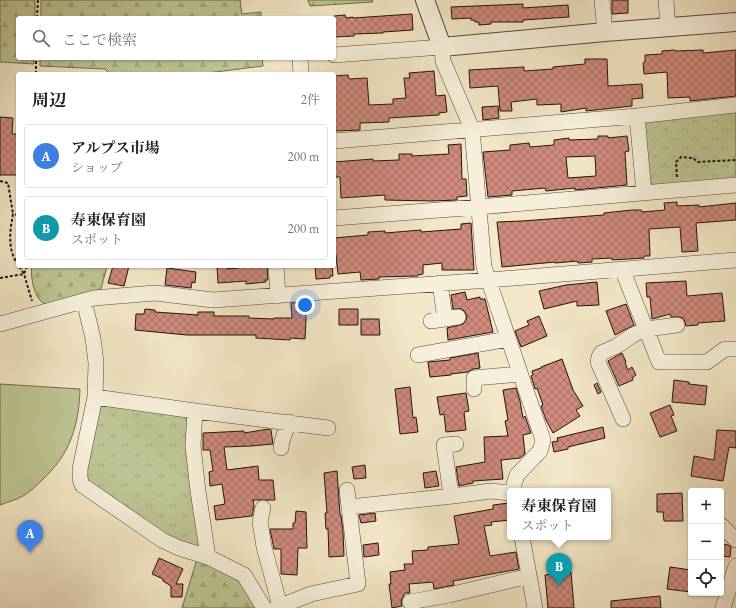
<!DOCTYPE html>
<html lang="ja">
<head>
<meta charset="utf-8">
<style>
  :root { --surface:#fff; --page:#f6f6f6; --text:#202124; --muted:#757577; --line:#e0e0e0; --accent:#d93025 }
  body { margin:0; font-family:"EB Garamond","Noto Serif JP",serif; background:var(--page); color:var(--text) }
  .controls { position:absolute; right:12px; bottom:12px; display:grid; overflow:hidden; border-radius:4px; box-shadow:0 1px 3px #0004 }
  .controls button { width:36px; height:36px; display:grid; place-items:center; padding:0; border:0; border-bottom:1px solid var(--line); background:var(--surface); color:var(--text); font:20px sans-serif }
  .you { position:absolute; left:305px; top:305px; width:14px; height:14px; margin:-10px; border:3px solid #fff; border-radius:50%; background:#1a73e8; box-shadow:0 0 0 6px #1a73e833 }
  .badge { display:grid; place-items:center; width:26px; height:26px; border-radius:50%; background:var(--accent); color:#fff; font-size:13px; font-weight:700 }
  .pin { position:absolute; translate:-50% -33px; filter:drop-shadow(0 1px 2px #0008) }
  .pin::after { content:''; position:absolute; top:21px; width:14px; height:12px; background:inherit; clip-path:polygon(0 0,100% 0,50% 100%) }
  .popup { position:absolute; left:507px; top:488px; width:104px; height:52px; box-sizing:border-box; display:grid; place-content:center; border-radius:4px; background:var(--surface); filter:drop-shadow(0 1px 3px #0005); font-size:13px; white-space:nowrap; color:var(--muted) }
  .popup b { font-size:15px; color:var(--text) }
  .popup::after { content:''; position:absolute; left:50%; top:100%; margin-left:-8px; border:8px solid transparent; border-top-color:var(--surface) }
  .list { margin:0; padding:0; list-style:none }
  h2 { display:flex; justify-content:space-between; align-items:center; height:52px; margin:0; padding:0 16px; font-size:17px }
  h2 small { font-size:13px; font-weight:400; color:var(--muted) }
  .list li { display:grid; grid-template-columns:26px 1fr auto; gap:12px; align-items:center; box-sizing:border-box; height:64px; margin:0 8px 8px; padding:0 8px; border:1px solid var(--line); border-radius:4px }
  .list b { display:block; font-size:15px; white-space:nowrap }
  .list p { margin:0; font-size:13px; white-space:nowrap; color:var(--muted) }
  .list em { font-size:13px; font-style:normal; color:var(--muted) }
  .icon { flex:none; width:22px; height:22px; fill:none; stroke:currentColor; stroke-width:2; stroke-linecap:round; stroke-linejoin:round }
  .map { position:relative; flex:none; width:736px; height:608px; overflow:hidden }
  .search { position:absolute; background:var(--surface); box-shadow:0 1px 3px #0004; left:16px; top:16px; width:320px; height:44px; display:flex; align-items:center; gap:10px; box-sizing:border-box; padding:0 14px; border-radius:4px; color:var(--muted); font-size:15px }
  .panel { position:absolute; background:var(--surface); box-shadow:0 1px 3px #0004; left:16px; top:72px; width:320px; height:196px; border-radius:4px }
  .map>svg:first-child { display:block }
  .grass { fill:url(#grass-tufts); stroke:#6f6c50 }
  .forest { fill:url(#forest-firs); stroke:#6f6c50 }
  .park { fill:url(#park-crowns); stroke:#6f6c50 }
  .pitch { fill:#bec493; stroke:#6f6c50 }
  .building { fill:url(#building-cross-hatch); stroke:#20130c; fill-rule:evenodd }
  .lines { fill:none; stroke-linecap:round; stroke-linejoin:round }
  .minor-casing { stroke:#55483b; stroke-width:16 }
  .tertiary-casing { stroke:#55483b; stroke-width:20 }
  .path { stroke:#20130c; stroke-width:2; stroke-dasharray:3 2; stroke-linecap:butt }
  .minor { stroke:#f7efdb; stroke-width:15 }
  .tertiary { stroke:#f7efdb; stroke-width:18 }
</style>
</head>
<body>
<div class="map">
<svg width="736" height="608" viewBox="0 0 736 608">
  <defs>
    <pattern id="grass-tufts" width="24" height="20" patternUnits="userSpaceOnUse"><rect width="24" height="20" fill="#bec493"/><path d="M3 7l-1-3M5 7V3M7 7l1-3M15 17l-1-3M17 17v-4M19 17l1-3" fill="none" stroke="#a3a87e"/></pattern>
    <pattern id="forest-firs" width="22" height="20" patternUnits="userSpaceOnUse"><rect width="22" height="20" fill="#bec493"/><path d="M5 1l3.5 6h-7zM16 11l3.5 6h-7z" fill="#a3a87e"/></pattern>
    <pattern id="park-crowns" width="20" height="18" patternUnits="userSpaceOnUse"><rect width="20" height="18" fill="#bec493"/><path d="M2 6a3 3 0 1 1 6 0M12 15a3 3 0 1 1 6 0" fill="none" stroke="#a3a87e"/></pattern>
    <pattern id="building-cross-hatch" width="8" height="8" patternUnits="userSpaceOnUse"><rect width="8" height="8" fill="#cf8a7d"/><path d="M0 0l8 8M0 8l8-8" fill="none" stroke="#a87065"/></pattern>
  </defs>
  <rect width="100%" height="100%" fill="#f3e7c7"/>
  <filter id="stains"><feTurbulence type="fractalNoise" baseFrequency=".005" numOctaves="4"/><feColorMatrix values="0 0 0 0 .2 0 0 0 0 .09 0 0 0 0 .02 0 0 0 .5 -.17"/></filter>
  <radialGradient id="worn" r=".72"><stop offset=".6" stop-color="#630" stop-opacity="0"/><stop offset="1" stop-color="#630" stop-opacity=".3"/></radialGradient>
  <!-- grass -->
  <path class="grass" d="M99,405L184,416L188,422L202,548L172,540L88,481L85,470Z"/>
  <!-- forest -->
  <path class="forest" d="M0,0H35V18H18V58H34V64L0,62Z
    M41,0H240L242,14L261,12V18H41Z
    M308,0H372L373,2L310,6Z
    M40,58H262L263,66L199,74H110L105,69L40,66Z
    M32,266H107L101,289L49,305C47,304 45,304 43,303C34,297 30,276 32,266Z
    M197,559L229,572L246,586L257,608H182Z"/>
  <!-- park -->
  <path class="park" d="M736,111V179L654,185L649,182L645,127L647,121Z"/>
  <!-- pitch -->
  <path class="pitch" d="M0,384L80,389C79,425 70,455 42,480C36,486 30,492 23,496C16,500 7,502 0,505Z"/>
  <!-- building -->
  <path class="building" d="M612,0H628V13L612,14Z
    M523,4V8L568,5L569,17L523,20V22H491V24L479,25V22H475L474,20H471V18L452,19L451,7Z
    M412,14L413,30L383,32V33L354,34V36L334,37V16L345,15L346,18L353,17V18Z
    M675,50L676,51L703,50V53L736,50V96L690,101V97L668,98L667,72L644,74L643,63L645,62V55L662,54V51Z
    M585,59H607L608,86L642,84L643,98L632,99V106L586,111V108L561,112V104L537,105V99L511,102L512,111H500L498,86L470,88L469,70L524,67V71L553,69V67L585,64Z
    M434,71L436,96L445,95L447,112L439,113V115L389,118V122L360,123V130L334,131V107H335L334,76L348,75L349,79L367,78L369,105L393,104V99L406,98L404,78H410L409,73Z
    M498,106L499,118L483,120L482,107Z
    M0,117L13,118L12,134H18V175H0Z
    M598,136H608V138L627,136L629,151L625,152L627,185L575,190V188L546,191L545,188L512,191V195L488,197L483,152L510,150V145L529,143L530,147L554,145V140L569,138V140L598,139ZM595,156L596,176L568,178L566,157Z
    M461,144L462,179H466L467,196L457,197V200L431,201L385,200V195L341,198L340,177H334V162L373,159V161L399,160V154H412V156L449,154L448,145Z
    M677,202V206L699,205V207L736,203V220L696,223L698,251L682,252L680,227L649,229L650,256H644V258L612,260V258L592,259V262L578,263L577,261L555,263V262L502,267L497,222L522,221L604,215V213L632,210H641L642,212L665,210L664,203Z
    M471,223L474,270H442V263L423,265V274L418,275V276L379,277V279L361,280L360,272L338,274L334,238L368,235V232L385,231V233L421,230V232L461,229V224Z
    M113,266H129L124,286L108,283Z
    M246,266H267L268,280H265L266,282L246,284V281L218,283L217,267H226L227,269L246,267Z
    M315,266H332L333,276H330V278L316,279Z
    M167,268L196,272L195,283L192,282L191,288L165,285Z
    M686,281L687,296L722,293L725,321L698,323V325L686,326L684,319L680,317H671L670,314L652,319L650,297H647L646,283Z
    M597,282L599,305L577,306V301L544,309L539,291L566,285Z
    M465,292L467,300L480,297V299H485L493,332L448,340L447,328L463,324L466,321L467,316L465,312L462,309H453L451,295Z
    M305,302L306,319L305,339L290,338V340L256,338V335H187L135,330L136,314H144L145,309L155,310V312L198,315V312H214V316H249V318L274,319V318H292L291,303Z
    M626,304L634,325L615,335L606,311Z
    M339,309H358V325H339Z
    M539,316L547,336L521,347L515,331L529,325L527,321Z
    M361,319H379L380,335H361Z
    M478,353L480,368L473,369L468,372L451,374V375L430,377L428,362L450,360V358Z
    M622,353L626,362L625,363L628,370L632,367L636,375L632,378L633,380L619,386L608,361Z
    M562,359L573,390L583,406L576,410L580,416L553,433L546,420L541,406L543,405L537,388L535,389L531,376L533,375L532,371L541,368V367Z
    M674,380L689,382V384L707,386L705,405L672,402Z
    M597,383L601,392L598,394L594,385Z
    M410,387L413,418L416,417L418,432L400,434L395,389Z
    M516,388L520,401L523,418L525,416L531,433L523,435L525,454L520,458L501,460L503,479L473,481V483L459,486L456,467L485,462L484,437L508,436L505,421L508,420L503,390Z
    M466,393L469,411L464,412L466,430L446,432L444,414L440,415L437,397Z
    M670,405L674,415L671,416L677,431L660,437L650,413Z
    M603,427L605,438L568,447V449L554,452L552,442L558,441L557,438Z
    M269,429L271,430L273,444L251,446L224,447L227,470L258,466L259,480H273L275,500H253L254,506L252,516L216,520L214,506L225,504L222,484L210,486L209,472L213,471L210,450H203V433L244,431V433Z
    M717,430L736,431V448L729,447L723,481L691,476L694,456L714,460Z
    M365,465L366,478L354,479L352,467Z
    M337,471L340,515H341L343,532L344,556L329,557L328,529H326L325,513H327L324,473Z
    M436,471L439,486L425,488L423,473Z
    M682,493L683,521H664L663,512H657V494Z
    M509,503L510,520L491,522L492,525L484,526L490,556L516,552L519,569L453,581L454,585L434,589L433,582L409,584L410,593H405L402,599L401,603L402,606L392,608L389,584H391L390,572L405,570L404,564H413L412,551L428,550V547L459,544L454,516L493,509V505Z
    M296,511L306,512L307,548H298L297,575L281,574V549H274L270,529H293V523H295Z
    M375,513L376,521L361,523L359,515Z
    M378,543L379,555L364,557L363,545Z
    M721,544L728,545L731,547L730,557L721,556Z
    M159,558L183,569L176,584H183L182,597H171V586L163,581V579L152,574Z
    M670,567L691,570V592L667,589Z
    M571,572L574,608H548L545,575Z
    M660,596L661,608H611V601Z"/>
  <g class="lines">
    <defs>
      <path id="minor" d="M602,0L605,32
        M666,0L668,27
        M334,55L442,47L443,61L472,129L484,267L543,440L540,451L517,475L514,484V491
        M300,58L301,74
        M637,116L644,193
        M334,141L637,116L736,105
        M334,218L479,207L736,185
        M276,266L278,296
        M622,269L659,362H707L725,349H736
        M440,283L445,319
        M84,301L93,338L96,363L95,397L80,469V478L82,485L162,540L179,548L208,557L244,575L264,608
        M431,321L458,317
        M0,324L94,298L155,293L213,300L489,280L736,260
        M418,355L508,339
        M474,389V378L520,374
        M95,397L195,411L193,446L198,491L208,557
        M195,411L328,428
        M623,419L598,362L599,357L601,353L617,346L633,335L646,329L677,325
        M456,444L444,445L450,488L453,496L491,491L510,493
        M281,448L282,441L289,422
        M349,507L453,496
        M263,508L260,522L264,547L280,606
        M721,525L736,540
        M522,537L535,608
        M410,602L449,595L529,576
        M276,608L311,594L358,584L347,490
        M723,608L736,566"/>
      <path id="tertiary" d="M425,0L442,47L605,32L736,22"/>
    </defs>
    <!-- minor casing -->
    <use href="#minor" class="minor-casing"/>
    <!-- tertiary casing -->
    <use href="#tertiary" class="tertiary-casing"/>
    <!-- path -->
    <path class="path" d="M37,18L38,0
      M36,74V58
      M677,177L676,162L681,157L693,158L698,162L736,160
      M0,181L8,183L13,214
      M18,215L13,214C10,231 7,249 18,265
      M27,266L24,274L32,301
      M0,278L24,274L19,266"/>
    <!-- minor -->
    <use href="#minor" class="minor"/>
    <!-- tertiary -->
    <use href="#tertiary" class="tertiary"/>
  </g>
  <rect width="100%" height="100%" filter="url(#stains)"/>
  <rect width="100%" height="100%" fill="url(#worn)"/>
</svg>
<div class="controls">
<button>+</button>
<button>−</button>
<button><svg class="icon" aria-label="locate" viewBox="0 0 24 24"><circle cx="12" cy="12" r="6"/><path d="M12 2v4M12 18v4M2 12h4M18 12h4"/></svg></button>
</div>
<div class="you"></div>
<div class="pin badge" style="left:30px;top:553px;background:#3f7fe0">A</div>
<div class="pin badge" style="left:559px;top:586px;background:#0f9aa8">B</div>
<div class="popup"><b>寿東保育園</b>スポット</div>
<div class="search"><svg class="icon" aria-label="search" viewBox="0 0 24 24"><circle cx="10" cy="10" r="6"/><path d="M15 15l6 6"/></svg>ここで検索</div>
<section class="panel">
<h2>周辺<small>2件</small></h2>
<ul class="list">
<li><span class="badge" style="background:#3f7fe0">A</span><div><b>アルプス市場</b><p>ショップ</p></div><em>200 m</em></li>
<li><span class="badge" style="background:#0f9aa8">B</span><div><b>寿東保育園</b><p>スポット</p></div><em>200 m</em></li>
</ul>
</section>
</div>
</body>
</html>
